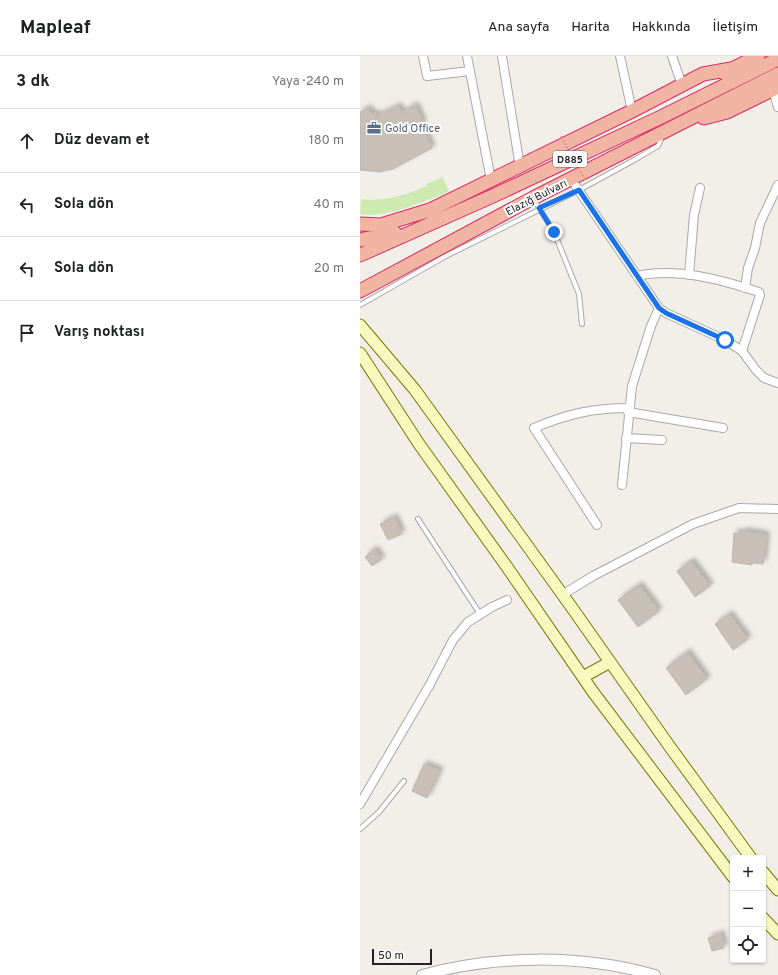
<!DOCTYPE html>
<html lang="tr">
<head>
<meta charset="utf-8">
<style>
  :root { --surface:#fff; --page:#f6f6f6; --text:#202124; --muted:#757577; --line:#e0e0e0 }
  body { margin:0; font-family:Overpass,sans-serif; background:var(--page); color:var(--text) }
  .controls { position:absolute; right:12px; bottom:12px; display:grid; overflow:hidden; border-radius:4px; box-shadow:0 1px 3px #0004 }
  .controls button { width:36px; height:36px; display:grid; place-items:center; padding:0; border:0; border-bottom:1px solid var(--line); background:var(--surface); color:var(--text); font:20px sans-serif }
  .scale { position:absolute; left:12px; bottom:10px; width:60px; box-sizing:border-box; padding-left:4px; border:2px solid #222; border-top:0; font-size:11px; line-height:14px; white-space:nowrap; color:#222; -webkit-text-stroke:3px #fff; paint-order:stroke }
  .stop { position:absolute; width:12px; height:12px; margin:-9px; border:3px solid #1a73e8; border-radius:50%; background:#fff }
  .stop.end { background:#1a73e8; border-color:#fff; box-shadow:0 1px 4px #0008 }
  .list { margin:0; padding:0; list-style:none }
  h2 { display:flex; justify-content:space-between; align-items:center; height:52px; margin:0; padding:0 16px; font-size:17px }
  h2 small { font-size:13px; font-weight:400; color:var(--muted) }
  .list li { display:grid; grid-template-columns:26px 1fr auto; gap:12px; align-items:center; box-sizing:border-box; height:64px; padding:0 16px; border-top:1px solid var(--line) }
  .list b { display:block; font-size:15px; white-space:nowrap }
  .list em { font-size:13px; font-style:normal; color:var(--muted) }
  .icon { flex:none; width:22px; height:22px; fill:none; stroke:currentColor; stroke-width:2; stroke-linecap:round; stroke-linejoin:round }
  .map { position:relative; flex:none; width:418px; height:919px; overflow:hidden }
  header { display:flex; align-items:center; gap:24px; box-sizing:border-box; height:56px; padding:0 20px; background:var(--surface); border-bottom:1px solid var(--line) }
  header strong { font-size:19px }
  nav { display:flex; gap:22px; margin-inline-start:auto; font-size:14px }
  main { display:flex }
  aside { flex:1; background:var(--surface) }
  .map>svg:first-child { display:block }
  .grass { fill:#cdebb0 }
  .building { fill:#c7bfb8; stroke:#c4b6ab; filter:url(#shadow) }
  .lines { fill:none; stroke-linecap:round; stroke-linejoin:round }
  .service-casing { stroke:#a9a9a9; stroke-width:6 }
  .minor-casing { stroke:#a9a9a9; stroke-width:10 }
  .tertiary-casing { stroke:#a9a9a9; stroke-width:12 }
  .secondary-casing { stroke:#707d05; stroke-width:13 }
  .trunk-casing { stroke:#dc2a67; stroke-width:15 }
  .service { stroke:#fff; stroke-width:4 }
  .minor { stroke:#fff; stroke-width:8 }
  .tertiary { stroke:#fff; stroke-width:10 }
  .secondary { stroke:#f7fabf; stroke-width:11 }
  .trunk { stroke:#f2b4a3; stroke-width:13 }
  .path-bridge { stroke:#fa8072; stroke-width:1.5; stroke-dasharray:2 2; stroke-linecap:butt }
  .route { stroke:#1a73e8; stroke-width:5 }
  .labels { text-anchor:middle; stroke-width:4; stroke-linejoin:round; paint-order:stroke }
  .shield { fill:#fff; stroke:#646464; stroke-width:1 }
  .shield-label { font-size:10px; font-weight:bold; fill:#222 }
  .service-label { font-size:11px; fill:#4e5e75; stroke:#fff; text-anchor:start }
  .street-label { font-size:11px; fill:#222; stroke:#fff }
</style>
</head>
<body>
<header>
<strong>Mapleaf</strong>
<nav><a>Ana sayfa</a><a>Harita</a><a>Hakkında</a><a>İletişim</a></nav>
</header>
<main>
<aside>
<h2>3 dk<small>Yaya · 240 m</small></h2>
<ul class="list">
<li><svg class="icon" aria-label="ahead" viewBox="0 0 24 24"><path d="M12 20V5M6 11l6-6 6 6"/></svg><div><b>Düz devam et</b></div><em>180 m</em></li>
<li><svg class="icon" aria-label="left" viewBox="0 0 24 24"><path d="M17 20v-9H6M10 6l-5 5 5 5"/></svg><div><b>Sola dön</b></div><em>40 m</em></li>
<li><svg class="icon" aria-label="left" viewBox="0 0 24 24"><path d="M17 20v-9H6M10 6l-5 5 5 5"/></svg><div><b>Sola dön</b></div><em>20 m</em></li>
<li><svg class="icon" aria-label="arrive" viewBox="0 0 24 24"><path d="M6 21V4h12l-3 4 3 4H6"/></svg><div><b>Varış noktası</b></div></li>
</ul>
</aside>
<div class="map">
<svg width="418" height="919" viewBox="0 0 418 919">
  <defs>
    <filter id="shadow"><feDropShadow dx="3.5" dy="-3.5" stdDeviation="2" flood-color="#0004"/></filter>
  </defs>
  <rect width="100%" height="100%" fill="#f2efe9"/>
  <!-- grass -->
  <path class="grass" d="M83,121L89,136C65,145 24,163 0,158L1,143C26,146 44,139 67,130L66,128Z"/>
  <!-- building -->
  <path class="building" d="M55,49L63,67L60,68L72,92L33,113L19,116L0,114V56L8,52L10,57L12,56L13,59L16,57L17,60L38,50L42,57Z
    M34,461L42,478L28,484L20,468Z
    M384,475L406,479L403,508L392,507V509L372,506L374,477H384Z
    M14,493L22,503L12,510L5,501Z
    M331,505L350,530L335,541L317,515Z
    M279,529L299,555L278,571L258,544Z
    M369,558L388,583L373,594L355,568Z
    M327,596L347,623L326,639L306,612Z
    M64,708L80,715L67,742L52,735Z
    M361,878L364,892L352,895L348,882Z"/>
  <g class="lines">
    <defs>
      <path id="service" d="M174,144L194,176L219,238L222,268
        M0,249L86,200L219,134L276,103L298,90L302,81
        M58,463L120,558
        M0,773L19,756L44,725"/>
      <path id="minor" d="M63,0L67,20L110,15
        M107,0L131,124
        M142,0L160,111
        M260,0L272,55
        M312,0L322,29
        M413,34L418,51
        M211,123L299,252L306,257L365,284L382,295L396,314L404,322L418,327
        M329,219L334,159L340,132
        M277,220C317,211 362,224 399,236L400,239L382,295
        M385,232L388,212L395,192L400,167L418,129
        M268,356L363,372
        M266,382L302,384
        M262,429L272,330L291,270L299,252
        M237,469L174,372C207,358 233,352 269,352
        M202,539L233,520L333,468L379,452L418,453
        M0,748L69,630L93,584L108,566L132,551L147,544"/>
      <path id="tertiary" d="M62,919C138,899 219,898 295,919"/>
      <path id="secondary" d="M0,269L55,334L210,549L310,691L391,802
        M0,297L59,388L147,511L233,636L373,821
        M223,621L250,606
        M403,816L418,834
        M403,862L418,878"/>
      <path id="trunk" d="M364,17L398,0
        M344,62L367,56L418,31
        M0,168L21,169L70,154L272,55L343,18L371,13
        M0,184L35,177
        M0,199L135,139L299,62L418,3
        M0,235L173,142L418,18"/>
    </defs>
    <!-- service casing -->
    <use href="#service" class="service-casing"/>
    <!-- minor casing -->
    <use href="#minor" class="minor-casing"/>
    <!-- tertiary casing -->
    <use href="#tertiary" class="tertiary-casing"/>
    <!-- secondary casing -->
    <use href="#secondary" class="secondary-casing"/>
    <!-- trunk casing -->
    <use href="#trunk" class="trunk-casing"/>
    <!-- service -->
    <use href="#service" class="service"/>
    <!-- minor -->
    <use href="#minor" class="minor"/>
    <!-- tertiary -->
    <use href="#tertiary" class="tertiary"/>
    <!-- secondary -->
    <use href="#secondary" class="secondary"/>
    <!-- trunk -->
    <use href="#trunk" class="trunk"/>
    <!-- path-bridge -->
    <path class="path-bridge" d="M201,80L225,124"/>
  </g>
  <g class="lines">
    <!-- route -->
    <path class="route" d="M194,176L179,152L219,134L299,252L306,257L365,284"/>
  </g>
  <!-- icons -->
  <defs>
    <symbol id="office-bare" viewBox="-9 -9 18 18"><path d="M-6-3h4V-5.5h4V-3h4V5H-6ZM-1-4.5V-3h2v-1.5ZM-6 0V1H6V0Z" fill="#5c6f8a" stroke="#fff" stroke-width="2.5" paint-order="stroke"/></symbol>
  </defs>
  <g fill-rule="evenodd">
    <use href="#office-bare" x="4" y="62" width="20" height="20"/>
  </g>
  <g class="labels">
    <!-- shield labels -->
    <rect class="shield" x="193" y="95" width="34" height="16" rx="3"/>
    <g class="shield-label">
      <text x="210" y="107">D885</text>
    </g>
    <!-- service labels -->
    <g class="service-label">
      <text x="25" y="76">Gold Office</text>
    </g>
    <!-- street labels -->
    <g class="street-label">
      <text transform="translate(176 141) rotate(-27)" y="4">Elazığ Bulvarı</text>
    </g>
  </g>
</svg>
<div class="controls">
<button>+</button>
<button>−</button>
<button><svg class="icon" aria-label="locate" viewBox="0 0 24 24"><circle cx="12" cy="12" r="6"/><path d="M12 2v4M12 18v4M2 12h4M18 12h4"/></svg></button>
</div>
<div class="scale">50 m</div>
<div class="stop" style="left:365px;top:284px"></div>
<div class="stop end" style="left:194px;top:176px"></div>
</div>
</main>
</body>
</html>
